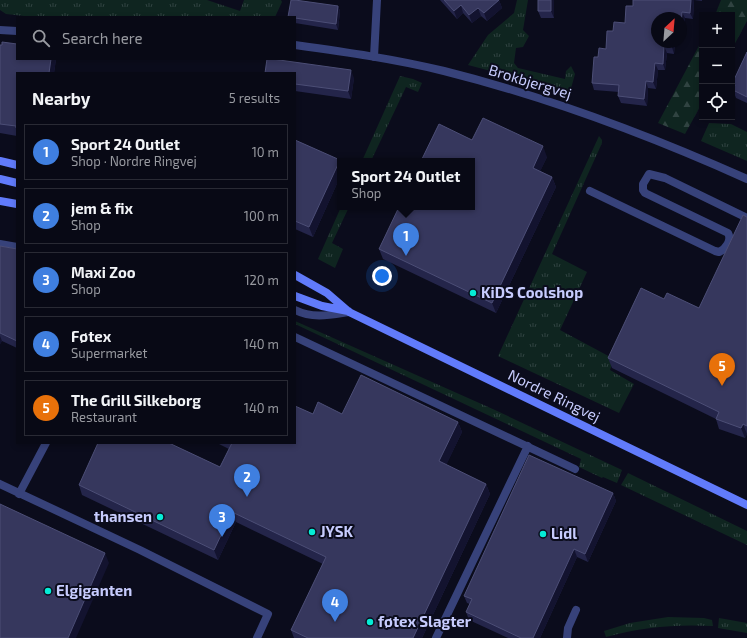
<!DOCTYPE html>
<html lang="en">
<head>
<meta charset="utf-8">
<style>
  :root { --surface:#080915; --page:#11121e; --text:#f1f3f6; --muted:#989aa0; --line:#292a34; --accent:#2563eb }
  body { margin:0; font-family:"Exo 2",sans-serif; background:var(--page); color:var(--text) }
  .controls { position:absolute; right:12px; top:12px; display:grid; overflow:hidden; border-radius:0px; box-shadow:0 2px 6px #0003 }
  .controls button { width:36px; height:36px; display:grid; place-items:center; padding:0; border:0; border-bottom:1px solid var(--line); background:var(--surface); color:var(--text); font:20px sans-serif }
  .compass { position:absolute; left:651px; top:12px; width:36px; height:36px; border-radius:50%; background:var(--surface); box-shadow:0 2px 6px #0003; rotate:26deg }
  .you { position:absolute; left:382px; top:276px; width:14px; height:14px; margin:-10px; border:3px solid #fff; border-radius:50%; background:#1a73e8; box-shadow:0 0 0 6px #1a73e833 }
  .badge { display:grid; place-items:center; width:26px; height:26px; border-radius:50%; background:var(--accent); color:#fff; font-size:13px; font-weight:700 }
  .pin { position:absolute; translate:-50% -33px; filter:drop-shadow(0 1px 2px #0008) }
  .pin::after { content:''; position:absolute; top:21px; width:14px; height:12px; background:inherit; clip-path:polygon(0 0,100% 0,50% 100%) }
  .popup { position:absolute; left:337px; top:158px; width:138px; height:52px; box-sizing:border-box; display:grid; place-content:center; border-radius:0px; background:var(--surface); filter:drop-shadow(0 1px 3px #0005); font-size:13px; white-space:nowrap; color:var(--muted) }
  .popup b { font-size:15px; color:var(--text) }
  .popup::after { content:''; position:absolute; left:50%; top:100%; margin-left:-8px; border:8px solid transparent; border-top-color:var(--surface) }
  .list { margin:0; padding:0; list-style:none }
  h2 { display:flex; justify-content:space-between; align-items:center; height:52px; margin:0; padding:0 16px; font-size:17px }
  h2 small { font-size:13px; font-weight:400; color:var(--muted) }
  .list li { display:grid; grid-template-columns:26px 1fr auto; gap:12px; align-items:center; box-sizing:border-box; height:56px; margin:0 8px 8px; padding:0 8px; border:1px solid var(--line); border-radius:0px }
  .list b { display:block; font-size:15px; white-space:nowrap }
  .list p { margin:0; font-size:13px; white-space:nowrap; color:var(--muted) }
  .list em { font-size:13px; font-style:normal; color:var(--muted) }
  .icon { flex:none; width:22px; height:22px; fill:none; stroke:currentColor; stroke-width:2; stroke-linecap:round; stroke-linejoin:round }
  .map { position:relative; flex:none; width:747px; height:638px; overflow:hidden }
  .search { position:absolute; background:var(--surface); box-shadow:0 2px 6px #0003; left:16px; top:16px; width:280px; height:44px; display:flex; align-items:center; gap:10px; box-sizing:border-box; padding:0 14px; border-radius:0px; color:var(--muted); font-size:15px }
  .panel { position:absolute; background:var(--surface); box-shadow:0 2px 6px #0003; left:16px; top:72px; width:280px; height:372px; border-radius:0px }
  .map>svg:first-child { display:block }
  .grass { fill:url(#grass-tufts) }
  .forest { fill:url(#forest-firs) }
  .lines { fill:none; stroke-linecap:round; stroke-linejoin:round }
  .lane { stroke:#37427a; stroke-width:8 }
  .street { stroke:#37427a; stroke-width:8 }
  .secondary { stroke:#617bfb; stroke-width:8 }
  .wall { fill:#24254a }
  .shaded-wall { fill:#13132f }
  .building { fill:#36375d; stroke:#4c4e76 }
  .poi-dot { fill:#05ecd6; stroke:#0b0c1c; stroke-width:1.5 }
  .labels { text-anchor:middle; stroke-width:4; stroke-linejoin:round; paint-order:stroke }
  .street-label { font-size:15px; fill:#c7ccfe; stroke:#0b0c1c }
  .poi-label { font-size:15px; font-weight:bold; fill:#c7ccfe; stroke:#0b0c1c; text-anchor:start }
</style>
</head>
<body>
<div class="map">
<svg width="747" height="638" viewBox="0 0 747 638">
  <defs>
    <pattern id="grass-tufts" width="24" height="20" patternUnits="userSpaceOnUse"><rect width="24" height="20" fill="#0f2520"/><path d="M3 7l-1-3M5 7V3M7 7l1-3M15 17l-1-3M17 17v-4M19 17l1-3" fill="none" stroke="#304341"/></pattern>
    <pattern id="forest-firs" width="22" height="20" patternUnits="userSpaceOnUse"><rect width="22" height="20" fill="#0f2520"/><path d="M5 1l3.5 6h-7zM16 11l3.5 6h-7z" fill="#304341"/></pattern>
  </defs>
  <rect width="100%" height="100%" fill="#0b0c1c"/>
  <!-- grass -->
  <path class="grass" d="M0,0H207L240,11L244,0H281L282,2L275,17H33L6,14L0,10Z
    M517,0H528L523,30L529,36L523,47L516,48L514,63L518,68L565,79L566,71L571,66L575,74L570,92L468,65L488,35L514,13Z
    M400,76L413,79L422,83L418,92L406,87L371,161H362Z
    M709,123L731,124L747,132V161L701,141Z
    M599,136L602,140V143L552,254L587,272L560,330L614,359L610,370L634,384L619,413L498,356Z
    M341,207H349L332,243L343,249L335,268L318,259Z
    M295,321L495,410L622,470L617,483L603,477L602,478L579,467L581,459L295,324Z
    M628,473L747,531V545L621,485Z
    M668,617L704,618L712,620L713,626C675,624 643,627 606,637L604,631L630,623Z
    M719,618L747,623V633L718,628Z"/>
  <!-- forest -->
  <path class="forest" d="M721,0H747V21L732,49V15H715Z
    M702,40V103L685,134L658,123Z"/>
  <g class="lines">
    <!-- lane -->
    <path class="lane" d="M590,191L715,251L719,252C726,249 732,240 728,233L645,193L643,190V184L649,174L665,178L747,218
      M0,244L17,247
      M295,310C313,319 330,315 349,312
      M295,337L575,469
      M0,484L140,550L268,614L257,638
      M19,494L46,443
      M436,638L528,446
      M567,638L568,628L576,610"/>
    <!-- street -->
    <path class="street" d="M0,30L17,31
      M295,45C345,52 395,59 444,71C548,97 649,135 747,179
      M374,57L377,0"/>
    <!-- secondary -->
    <path class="secondary" d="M0,161L17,165
      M0,179L17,183
      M0,201L17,204
      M295,275L327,293L349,312L747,505
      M295,296L322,306L348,311"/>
  </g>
  <!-- wall -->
  <path class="wall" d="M440,0H499L502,8L487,21L481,16L472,23L463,13L457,19Z
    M538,0H554V18H541L538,11Z
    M633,0H702V1L694,0L693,19L685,18L683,36H681V18H657L675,42L674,54L667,53L665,70H658L656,89L648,88L647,106L621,103L618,96L619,92L594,90L592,83L598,57L606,49L613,31L625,23L633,6Z
    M338,6L340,11L338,30L295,23V17Z
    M0,45L56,59L54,73H17V136L0,133Z
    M747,52V103L736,98L733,90L734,88L732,84Z
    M295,73L354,78L351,99L295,91Z
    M295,140L340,161V177L313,237L295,229Z
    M472,140L547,157L540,171L552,177L556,187L496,313L383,259L379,249Z
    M747,217V434L745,438L719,429L716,419L612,368L608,358L664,299L699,308Z
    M0,246L17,249V348L2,341L0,344Z
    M313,414H342L458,422L462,432L446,465L486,484L490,494L422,638H294L291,630L323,564L236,522L218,560L82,495L79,485L220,467L229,449L217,443H295Z
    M613,493L616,501L588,562L577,557L540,638H508L469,620L466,612L470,604L467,603L464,596Z"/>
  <!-- shaded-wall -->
  <path class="shaded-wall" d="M499,0L502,8L487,21L484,13Z
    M551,0H554V18L551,11Z
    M691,0H694L693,19L690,13Z
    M461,5L463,13L457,19L454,11Z
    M338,6L340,11L338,30L336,24Z
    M478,8L481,16L472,23L469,15Z
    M682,12L685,18L683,36L681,31Z
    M672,42H675L674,54L672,47Z
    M664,46L667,53L665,70L663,64Z
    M51,59H56L54,73H49Z
    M655,63L658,70L656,89L653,82Z
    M351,70L354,78L351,99L348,91Z
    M646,81L648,88L647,106L644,99Z
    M543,146L547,157L537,178L533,168Z
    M340,160V177L313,237L309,227Z
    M552,177L556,187L496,313L492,303Z
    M0,336L2,341L0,344Z
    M458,422L462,432L443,472L439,461Z
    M743,424L747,434L745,438L741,428Z
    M486,484L490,494L422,638H413Z
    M613,493L616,501L588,562L585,554Z
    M232,512L236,522L218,560L214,550Z
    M574,549L577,557L540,638H533Z
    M105,553L109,563L76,638H68Z"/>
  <!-- building -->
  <path class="building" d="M291,0H295L338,6L336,24L295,18V17H288Z
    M444,0H499L484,13L478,8L469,15L461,5L454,11Z
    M538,0H551V11H538Z
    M633,0H691L690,13L682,12L681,25V18H657V42H672V47L664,46L663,64L655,63L653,82L646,81L644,99L618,96L619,85L592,83L594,57H598L599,48L606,49L607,31H613L614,22L625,23L626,6H633Z
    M2,42L17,44V59H51L49,73H17V128H16V126L0,124V45H2Z
    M747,52V97L733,90L735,85L732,84Z
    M267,59H272L351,70L348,91L295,84V73H265Z
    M483,118L543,146L533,168L552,177L492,303L379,249L399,207H472V161H421L439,124L472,140Z
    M295,140L340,160L309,227L295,221Z
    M743,215L747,217V426L743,424L741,428L716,419L719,412L608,358L641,288L664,299L667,293L699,308Z
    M0,246L17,249V341L0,333Z
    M361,375L458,422L439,461L486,484L413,638H308L291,630L326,557L232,512L214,550L79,485L98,443H169L220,467L232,443H295V406L313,414L318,402L342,414Z
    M529,455L613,493L585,554L574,549L533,638H521L466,612L472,599L464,596Z
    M0,504L105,553L68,638H0Z"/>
  <!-- markers -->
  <g class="poi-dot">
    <circle cx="473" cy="293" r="4"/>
    <circle cx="160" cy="517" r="4"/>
    <circle cx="312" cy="532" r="4"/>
    <circle cx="543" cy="534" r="4"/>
    <circle cx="48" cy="591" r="4"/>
    <circle cx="370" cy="622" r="4"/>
  </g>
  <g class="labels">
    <!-- street labels -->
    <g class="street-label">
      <text transform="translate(530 82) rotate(17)" y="5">Brokbjergvej</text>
      <text transform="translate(554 396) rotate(26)" y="5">Nordre Ringvej</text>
    </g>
    <!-- poi labels -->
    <g class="poi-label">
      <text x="481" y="298">KiDS Coolshop</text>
      <text x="152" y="522" text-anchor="end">thansen</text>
      <text x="320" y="537">JYSK</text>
      <text x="551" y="539">Lidl</text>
      <text x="56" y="596">Elgiganten</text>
      <text x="378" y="627">føtex Slagter</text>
    </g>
  </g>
</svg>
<div class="controls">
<button>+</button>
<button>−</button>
<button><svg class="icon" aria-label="locate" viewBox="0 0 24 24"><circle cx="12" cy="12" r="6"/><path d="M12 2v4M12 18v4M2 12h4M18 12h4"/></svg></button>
</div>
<svg class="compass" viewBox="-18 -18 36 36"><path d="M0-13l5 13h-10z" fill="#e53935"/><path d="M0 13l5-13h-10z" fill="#989aa0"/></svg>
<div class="you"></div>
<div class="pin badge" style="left:406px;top:256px;background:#3f7fe0">1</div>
<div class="popup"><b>Sport 24 Outlet</b>Shop</div>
<div class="pin badge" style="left:247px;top:497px;background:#3f7fe0">2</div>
<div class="pin badge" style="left:222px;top:537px;background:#3f7fe0">3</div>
<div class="pin badge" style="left:335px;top:622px;background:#3f7fe0">4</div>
<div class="pin badge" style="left:722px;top:386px;background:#e8710a">5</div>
<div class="search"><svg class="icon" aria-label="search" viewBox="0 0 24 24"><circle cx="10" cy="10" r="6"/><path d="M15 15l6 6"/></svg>Search here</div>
<section class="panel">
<h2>Nearby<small>5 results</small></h2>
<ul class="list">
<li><span class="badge" style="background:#3f7fe0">1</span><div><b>Sport 24 Outlet</b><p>Shop · Nordre Ringvej</p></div><em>10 m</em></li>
<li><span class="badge" style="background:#3f7fe0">2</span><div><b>jem &amp; fix</b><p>Shop</p></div><em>100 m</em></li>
<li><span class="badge" style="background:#3f7fe0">3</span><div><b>Maxi Zoo</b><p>Shop</p></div><em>120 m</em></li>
<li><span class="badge" style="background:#3f7fe0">4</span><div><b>Føtex</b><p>Supermarket</p></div><em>140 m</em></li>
<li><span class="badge" style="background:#e8710a">5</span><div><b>The Grill Silkeborg</b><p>Restaurant</p></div><em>140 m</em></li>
</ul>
</section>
</div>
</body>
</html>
